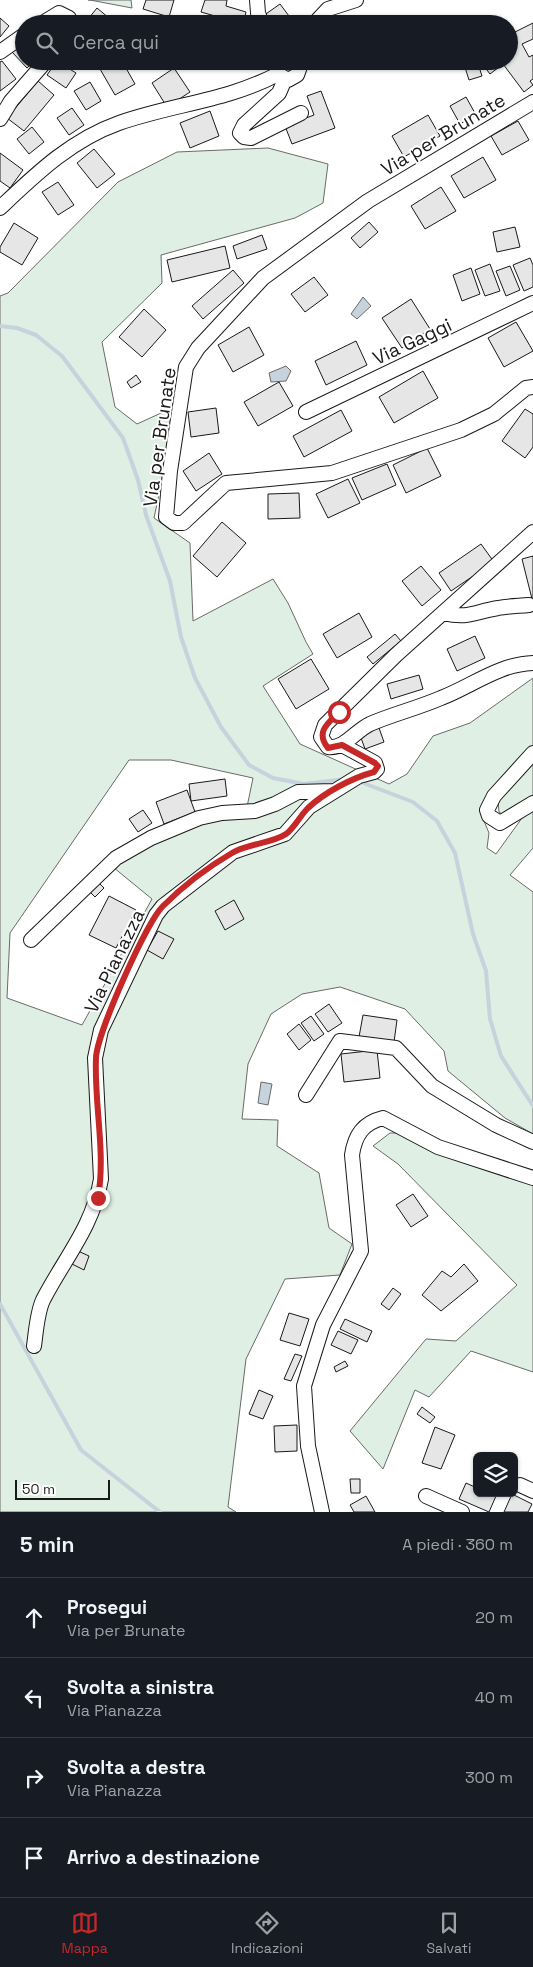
<!DOCTYPE html>
<html lang="it">
<head>
<meta charset="utf-8">
<style>
  :root { --surface:#171b24; --page:#20242c; --text:#f1f3f6; --muted:#9ea1a6; --line:#363941; --accent:#c62828 }
  body { margin:0; font-family:"Space Grotesk",sans-serif; background:var(--page); color:var(--text) }
  .controls { position:absolute; right:15px; bottom:15px; display:grid; overflow:hidden; border-radius:8px; box-shadow:0 1px 4px #0004 }
  .controls button { width:45px; height:45px; display:grid; place-items:center; padding:0; border:0; border-bottom:1px solid var(--line); background:var(--surface); color:var(--text); font:25px sans-serif }
  .scale { position:absolute; left:15px; bottom:12px; width:95px; box-sizing:border-box; padding-left:5px; border:2px solid #1a1a1a; border-top:0; font-size:14px; line-height:18px; white-space:nowrap; color:#1a1a1a; -webkit-text-stroke:4px #fff; paint-order:stroke }
  .stop { position:absolute; width:15px; height:15px; margin:-11px; border:4px solid #c62828; border-radius:50%; background:#fff }
  .stop.end { background:#c62828; border-color:#fff; box-shadow:0 1px 5px #0008 }
  .list { margin:0; padding:0; list-style:none }
  h2 { display:flex; justify-content:space-between; align-items:center; height:65px; margin:0; padding:0 20px; font-size:21px }
  h2 small { font-size:16px; font-weight:400; color:var(--muted) }
  .list li { display:grid; grid-template-columns:32px 1fr auto; gap:15px; align-items:center; box-sizing:border-box; height:80px; padding:0 20px; border-top:1px solid var(--line) }
  .list b { display:block; font-size:19px; white-space:nowrap }
  .list p { margin:0; font-size:16px; white-space:nowrap; color:var(--muted) }
  .list em { font-size:16px; font-style:normal; color:var(--muted) }
  .icon { flex:none; width:28px; height:28px; fill:none; stroke:currentColor; stroke-width:2; stroke-linecap:round; stroke-linejoin:round }
  .map { position:relative; flex:none; width:533px; height:1512px; overflow:hidden }
  .search { position:absolute; background:var(--surface); box-shadow:0 1px 4px #0004; left:15px; right:15px; top:15px; height:55px; display:flex; align-items:center; gap:12px; box-sizing:border-box; padding:0 18px; border-radius:28px; color:var(--muted); font-size:19px }
  .sheet { height:385px; background:var(--surface) }
  nav { display:flex; justify-content:space-around; align-items:center; box-sizing:border-box; height:70px; border-top:1px solid var(--line); background:var(--surface); font-size:14px; color:var(--muted) }
  nav a { display:grid; justify-items:center; gap:2px }
  nav .on { color:var(--accent) }
  .map>svg:first-child { display:block }
  .green { fill:#e0efe3; stroke:#6a6a6a; fill-rule:evenodd }
  .water { fill:#c6d2dc; stroke:#6a6a6a }
  .lines { fill:none; stroke-linecap:round; stroke-linejoin:round }
  .stream { stroke:#c6d2dc; stroke-width:4 }
  .building { fill:#e6e6e6; stroke:#1a1a1a }
  .minor-casing { stroke:#1a1a1a; stroke-width:16 }
  .minor { stroke:#fff; stroke-width:14 }
  .route { stroke:#c62828; stroke-width:6 }
  .labels { text-anchor:middle; stroke-width:4; stroke-linejoin:round; paint-order:stroke }
  .street-label { font-size:19px; fill:#1a1a1a; stroke:#fff }
</style>
</head>
<body>
<div class="map">
<svg width="533" height="1512" viewBox="0 0 533 1512">
  <rect width="100%" height="100%" fill="#fff"/>
  <!-- green -->
  <path class="green" d="M88,0H131L132,8L90,0Z
    M268,148L328,164L323,203L295,218L161,255L162,283L102,342L115,407L137,424L172,408L164,471L154,518L190,543L193,621L273,579L288,603L306,642L313,654L263,686L300,744L389,784L407,774L433,736L470,723L533,678V748L482,816L489,833L487,848L496,854L522,818L533,811V848L510,875L533,892V1134L505,1118L448,1071L444,1051L405,1009L340,987L302,994L271,1014L248,1064L242,1119L278,1120L277,1146L319,1173L329,1228L352,1244L340,1275L285,1279L246,1359L228,1507L236,1512H0V296L8,293L118,182L177,152ZM129,760H171L253,778L247,807L139,847L108,863L152,899L82,1025L7,998L10,933Z
    M533,759V797L502,814L499,812L498,801Z
    M390,1133H402L533,1184V1372L471,1351L429,1397L415,1390L383,1469L350,1431L426,1339L456,1341L517,1285L398,1164L373,1146Z"/>
  <!-- water -->
  <path class="water" d="M363,297L371,306L357,319L351,314Z
    M286,366L291,371L286,381L271,382L269,373Z
    M261,1082L272,1084L268,1105L258,1103Z"/>
  <g class="lines">
    <!-- stream -->
    <path class="stream" d="M0,326L17,328L36,335L62,356L123,438L138,480L146,515L170,581L181,637L195,678L221,727L249,765L273,778L304,784L346,779
      M358,781L413,802L437,821L455,853L473,934L486,971L490,1019L501,1056L533,1106
      M0,1304L81,1450L160,1512"/>
  </g>
  <!-- building -->
  <path class="building" d="M146,0H174L169,17L143,9Z
    M205,0H227L226,6L246,12L243,24L201,12Z
    M280,4L292,20L287,24H269L263,16Z
    M97,8L115,23V24H84Z
    M0,18L9,26L0,37Z
    M533,23V39L522,44L529,57L533,55V79L530,81L533,85L524,92L503,64L490,74L481,62L509,61V35Z
    M24,41V61H34L27,68L12,52Z
    M2,61L16,79L0,91V62Z
    M57,61L76,73L66,88L47,75Z
    M112,61H122L135,84L115,95L100,69Z
    M463,61H477L482,76L469,80Z
    M174,68L190,92L167,107L152,83Z
    M38,81L54,95L24,131L7,118Z
    M90,82L101,101L86,110L74,91Z
    M321,91L335,128L292,144L285,126L314,115L307,96Z
    M466,97L476,115L460,124L450,106Z
    M72,108L84,125L69,135L57,118Z
    M210,111L219,136L190,148L180,123Z
    M428,115L440,136L404,157L392,136Z
    M518,121L529,140L502,155L491,136Z
    M32,127L44,142L29,154L17,139Z
    M94,149L115,174L97,188L77,163Z
    M0,153L23,170L10,188L0,181Z
    M483,157L496,180L464,198L451,176Z
    M58,182L74,205L58,215L42,192Z
    M441,187L456,211L425,229L411,206Z
    M369,222L378,232L360,248L351,238Z
    M14,223L38,238L22,265L0,252V247Z
    M515,227L520,247L497,252L493,232Z
    M262,235L267,249L237,259L233,246Z
    M225,246L230,268L172,282L167,260Z
    M530,258L533,265V287L524,291L513,265Z
    M490,264L500,291L485,296L475,270Z
    M510,266L520,290L506,296L496,271Z
    M471,268L480,294L462,301L453,275Z
    M233,270L244,283L203,319L192,306Z
    M314,277L328,295L305,312L291,294Z
    M411,299L430,329L402,348L382,318Z
    M144,309L166,330L142,357L119,337Z
    M516,322L533,351L504,367L488,338Z
    M249,327L264,355L233,372L218,345Z
    M356,341L367,365L326,385L315,361Z
    M423,371L438,398L394,423L379,397Z
    M136,375L141,382L131,388L127,382Z
    M279,382L293,406L258,426L244,402Z
    M216,408L219,433L191,437L188,412Z
    M525,409L533,414V447L525,458L502,441Z
    M341,410L352,431L304,457L293,436Z
    M427,448L441,476L406,493L393,465Z
    M209,453L222,474L196,491L183,471Z
    M387,464L396,485L362,500L352,478Z
    M348,479L360,503L328,518L316,494Z
    M299,493L300,518L268,519V494Z
    M222,522L246,543L217,577L193,556Z
    M481,544L494,562L451,591L439,573Z
    M533,556V603L522,559Z
    M421,566L441,590L422,606L402,581Z
    M359,613L372,637L337,658L323,634Z
    M395,634L401,641L373,664L367,657Z
    M475,636L485,658L457,671L447,649Z
    M311,659L329,689L296,709L278,679Z
    M419,675L423,689L391,699L387,684Z
    M379,728L384,742L365,749L360,735Z
    M225,779L227,796L191,801L189,784Z
    M187,790L195,812L164,824L156,802Z
    M143,810L152,823L138,832L129,819Z
    M97,881L104,888L95,897L88,890Z
    M109,896L136,910L116,948L89,935Z
    M234,900L244,919L225,930L215,911Z
    M158,931L174,939L163,959L147,950Z
    M329,1004L342,1023L328,1032L315,1014Z
    M363,1015L397,1020L394,1042L359,1037Z
    M311,1016L324,1034L314,1041L301,1023Z
    M299,1024L311,1040L299,1050L287,1034Z
    M377,1050L380,1078L344,1082L341,1054Z
    M413,1194L428,1216L411,1227L396,1205Z
    M78,1251L89,1256L84,1270L72,1264Z
    M464,1264L478,1281L441,1311L422,1295L442,1271L451,1277Z
    M393,1288L401,1294L389,1310L381,1304Z
    M289,1313L309,1319L300,1346L280,1340Z
    M345,1319L372,1331L367,1342L340,1329Z
    M338,1331L358,1340L351,1354L331,1345Z
    M295,1354L302,1356L291,1381L284,1379Z
    M345,1361L348,1366L336,1372L334,1367Z
    M259,1390L273,1396L263,1419L249,1414Z
    M422,1407L435,1417L430,1423L417,1414Z
    M297,1425V1451L275,1452L274,1426Z
    M435,1427L455,1435L441,1469L422,1463Z
    M350,1479H360V1493H351Z
    M466,1483L477,1488V1493H489L496,1496L489,1512L459,1499Z
    M512,1494L532,1504L528,1512H504Z
    M366,1496L375,1512H354L350,1505Z"/>
  <g class="lines">
    <defs>
      <path id="minor" d="M257,0L258,13L262,24
        M41,24L59,13L69,18L71,24
        M314,24L328,9L356,0
        M0,52L24,35
        M274,61L278,74L288,80L297,75L302,61
        M285,79L279,93L244,125L240,133L244,137L251,138L301,113
        M533,102L368,201L263,278L198,348L186,367L170,471L166,517L174,523H183L226,483L332,473L461,430L494,414L526,388L533,387
        M0,119L11,101L46,61
        M0,208C36,174 71,140 119,123C173,104 227,101 278,74
        M306,412L533,303
        M533,532L396,655L325,725L321,737L328,747C345,749 355,731 370,724C393,714 418,708 441,698C472,686 499,664 533,663
        M443,613C469,619 474,612 498,608C508,606 519,606 529,605
        M533,753L494,796L487,810L489,816L500,823L533,803
        M31,940L116,858L151,838L199,818L222,813L255,811L275,804L298,792L333,791
        M306,1095L340,1041L396,1048L432,1086L496,1125L533,1142
        M34,1346C36,1332 37,1313 43,1300C64,1259 93,1227 101,1179L95,1058L101,1030L156,915L163,906L233,852L285,834L309,807L359,776L374,772L377,769L375,763L342,745
        M520,1485L533,1491
        M426,1496L462,1512
        M322,1512L308,1446L304,1386L323,1325L361,1251L352,1155C355,1135 363,1123 383,1118L438,1147L533,1178"/>
    </defs>
    <!-- minor casing -->
    <use href="#minor" class="minor-casing"/>
    <!-- minor -->
    <use href="#minor" class="minor"/>
  </g>
  <g class="lines">
    <!-- route -->
    <path class="route" d="M98,1198C106,1151 94,1105 96,1058C97,1033 146,923 163,906C182,887 208,867 232,853C248,843 271,844 286,834C294,828 300,816 308,808C325,792 352,778 374,772L378,766L375,763L342,745L328,748C315,732 328,723 339,712"/>
  </g>
  <g class="labels">
    <!-- street labels -->
    <g class="street-label">
      <text transform="translate(443 134) rotate(-31)" y="7">Via per Brunate</text>
      <text transform="translate(412 341) rotate(-25)" y="7">Via Gaggi</text>
      <text transform="translate(159 437) rotate(-82)" y="7">Via per Brunate</text>
      <text transform="translate(114 961) rotate(-64)" y="7">Via Pianazza</text>
    </g>
  </g>
</svg>
<div class="controls">
<button><svg class="icon" aria-label="layers" viewBox="0 0 24 24"><path d="M12 4l9 5-9 5-9-5zM3 14l9 5 9-5"/></svg></button>
</div>
<div class="scale">50 m</div>
<div class="stop" style="left:339px;top:712px"></div>
<div class="stop end" style="left:98px;top:1198px"></div>
<div class="search"><svg class="icon" aria-label="search" viewBox="0 0 24 24"><circle cx="10" cy="10" r="6"/><path d="M15 15l6 6"/></svg>Cerca qui</div>
</div>
<section class="sheet">
<h2>5 min<small>A piedi · 360 m</small></h2>
<ul class="list">
<li><svg class="icon" aria-label="ahead" viewBox="0 0 24 24"><path d="M12 20V5M6 11l6-6 6 6"/></svg><div><b>Prosegui</b><p>Via per Brunate</p></div><em>20 m</em></li>
<li><svg class="icon" aria-label="left" viewBox="0 0 24 24"><path d="M17 20v-9H6M10 6l-5 5 5 5"/></svg><div><b>Svolta a sinistra</b><p>Via Pianazza</p></div><em>40 m</em></li>
<li><svg class="icon" aria-label="right" viewBox="0 0 24 24"><path d="M7 20v-9h11M14 6l5 5-5 5"/></svg><div><b>Svolta a destra</b><p>Via Pianazza</p></div><em>300 m</em></li>
<li><svg class="icon" aria-label="arrive" viewBox="0 0 24 24"><path d="M6 21V4h12l-3 4 3 4H6"/></svg><div><b>Arrivo a destinazione</b></div></li>
</ul>
</section>
<nav>
<a class="on"><svg class="icon" aria-label="map" viewBox="0 0 24 24"><path d="M3 6l6-2 6 2 6-2v14l-6 2-6-2-6 2zM9 4v14M15 6v14"/></svg>Mappa</a>
<a><svg class="icon" aria-label="directions" viewBox="0 0 24 24"><path d="M12 3l9 9-9 9-9-9zM9 14v-3h6M13 9l2 2-2 2"/></svg>Indicazioni</a>
<a><svg class="icon" aria-label="saved" viewBox="0 0 24 24"><path d="M7 4h10v16l-5-4-5 4z"/></svg>Salvati</a>
</nav>
</body>
</html>
